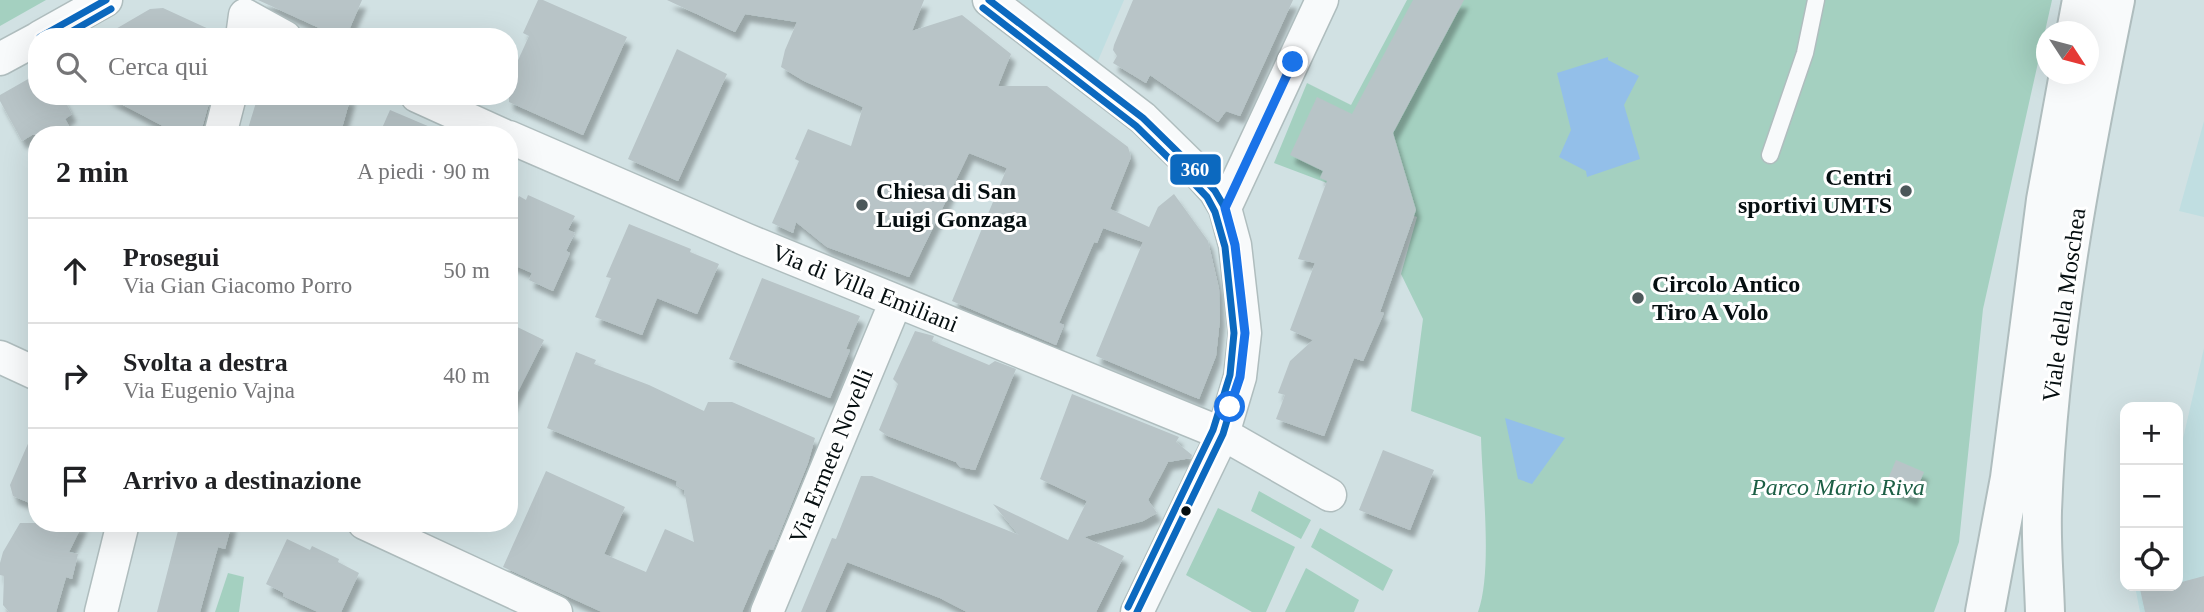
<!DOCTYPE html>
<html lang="it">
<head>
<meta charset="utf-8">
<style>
  :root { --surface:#fff; --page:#f2f2f2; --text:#202124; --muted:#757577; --line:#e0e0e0 }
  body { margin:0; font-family:"Times New Roman",serif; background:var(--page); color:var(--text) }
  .controls { position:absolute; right:21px; bottom:21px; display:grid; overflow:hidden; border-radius:14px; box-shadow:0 7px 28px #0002 }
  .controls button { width:63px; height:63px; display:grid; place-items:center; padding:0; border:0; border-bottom:2px solid var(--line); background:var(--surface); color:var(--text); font:35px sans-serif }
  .compass { position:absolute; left:2036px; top:21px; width:63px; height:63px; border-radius:50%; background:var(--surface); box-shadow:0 7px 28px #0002; rotate:126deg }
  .stop { position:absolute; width:21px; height:21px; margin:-16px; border:5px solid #1a73e8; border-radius:50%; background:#fff }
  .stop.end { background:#1a73e8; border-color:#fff; box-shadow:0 2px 7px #0008 }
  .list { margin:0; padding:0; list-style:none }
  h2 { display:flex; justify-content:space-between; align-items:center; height:91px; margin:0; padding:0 28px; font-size:30px }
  h2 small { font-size:23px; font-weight:400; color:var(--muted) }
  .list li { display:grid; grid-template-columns:46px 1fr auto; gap:21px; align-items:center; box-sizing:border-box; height:105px; padding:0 28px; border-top:2px solid var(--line) }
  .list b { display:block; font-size:26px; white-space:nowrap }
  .list p { margin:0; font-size:23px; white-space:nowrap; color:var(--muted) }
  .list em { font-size:23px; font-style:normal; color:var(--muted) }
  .icon { flex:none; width:38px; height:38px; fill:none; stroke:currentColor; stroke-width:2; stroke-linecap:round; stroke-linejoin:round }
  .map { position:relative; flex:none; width:2204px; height:612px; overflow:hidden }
  .search { position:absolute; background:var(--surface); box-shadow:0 7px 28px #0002; left:28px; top:28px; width:490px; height:77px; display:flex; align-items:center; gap:18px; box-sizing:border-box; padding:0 24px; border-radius:28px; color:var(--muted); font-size:26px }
  .panel { position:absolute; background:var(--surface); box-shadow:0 7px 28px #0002; left:28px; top:126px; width:490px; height:406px; border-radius:28px }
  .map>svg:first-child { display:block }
  .built { fill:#c0dee1 }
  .green { fill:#a4d0c0 }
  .water { fill:#93bfe9 }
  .building { fill:#b8c4c7; filter:url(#shadow) }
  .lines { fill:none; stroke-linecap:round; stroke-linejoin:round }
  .service-casing { stroke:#afbdbe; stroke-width:19 }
  .minor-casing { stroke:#afbdbe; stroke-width:35 }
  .secondary-casing { stroke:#afbdbe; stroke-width:42 }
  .service { stroke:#f8fafb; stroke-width:16 }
  .minor { stroke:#f8fafb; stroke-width:32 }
  .secondary { stroke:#f8fafb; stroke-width:38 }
  .bus-1-casing { stroke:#fff; stroke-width:12 }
  .bus-2-casing { stroke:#fff; stroke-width:12 }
  .bus-1 { stroke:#0c69bf; stroke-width:7 }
  .bus-2 { stroke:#0c69bf; stroke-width:7 }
  .route { stroke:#1a73e8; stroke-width:9 }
  .poi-dot { fill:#4c585a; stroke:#fff; stroke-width:2.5 }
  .bus-dot { fill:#050e10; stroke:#fff; stroke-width:2.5 }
  .labels { text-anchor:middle; stroke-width:6; stroke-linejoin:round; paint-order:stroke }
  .poi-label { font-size:24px; font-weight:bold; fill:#050e10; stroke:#fff; text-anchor:start }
  .street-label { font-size:24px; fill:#050e10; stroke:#fff }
  .park-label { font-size:24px; font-style:italic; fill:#1c5f45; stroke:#fff }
  .line-badge { stroke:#fff; stroke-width:2.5 }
  .badge-label { font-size:19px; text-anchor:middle; font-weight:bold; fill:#fff }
</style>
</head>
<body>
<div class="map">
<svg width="2204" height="612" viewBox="0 0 2204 612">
  <defs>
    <filter id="shadow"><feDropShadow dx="4.5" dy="8" stdDeviation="2" flood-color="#0004"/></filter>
  </defs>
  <rect width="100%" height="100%" fill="#d1e1e3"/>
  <!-- built -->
  <path class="built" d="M1018,0H1124L1097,63Z
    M2204,121V217L2179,211Z
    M2204,348V612H2140L2135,586H2178V460Z"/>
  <!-- green -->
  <path class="green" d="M0,0H46L0,26Z
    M1407,0H2052L1983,309L1959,542L1934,612H1478C1493,571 1482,483 1481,437L1411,411L1423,319L1401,274L1417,217L1274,163L1307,83L1351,105Z
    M1259,491L1311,520L1301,539L1251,511Z
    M1218,508L1295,547L1266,612H1252L1186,575Z
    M1320,528L1393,570L1383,591L1311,547Z
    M1306,568L1359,600L1354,612H1285Z
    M228,573L244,577L239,612H215Z"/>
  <!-- water -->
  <path class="water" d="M1608,57V60L1639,76L1624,105L1640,159L1587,177L1586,171L1559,157L1571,130L1557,73Z
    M1505,418L1565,438L1532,484L1518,479Z"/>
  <!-- building -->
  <path class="building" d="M258,0H362L346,37H339Z
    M538,0H543L627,37L583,135L509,102V65L515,67L529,36L523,33Z
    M667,0H924L912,31L962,15L1011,54L998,86H1047L1128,147L1131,157L1110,209L1149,227L1158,207L1174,194L1208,241L1219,289L1220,319L1216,356L1199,399L1096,356L1143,242L1103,228L1097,243L1094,242L1059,323L1064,325L1056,345L952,301L1007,168L969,153L909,277L827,247L796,222L793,233L772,223L799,161L795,159L808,129L851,146L863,107L804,81L781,67L785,50L797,22L745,14L735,32Z
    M1133,0H1293L1240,116L1226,111L1218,122L1150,75L1146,83L1113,63L1117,56L1113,50L1114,45Z
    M1413,0H1464L1393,133L1416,210L1380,312L1384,313L1363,361L1354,358L1324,436L1276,419L1285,395L1278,393L1290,361L1313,340L1290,330L1315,263L1298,259L1327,181L1320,178L1323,171L1290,155L1317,97L1352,114Z
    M163,8L224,36V37H102L150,9Z
    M677,49L727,74L678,181L628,159Z
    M37,74V96H62L72,114L65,119L74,135H32L22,141L0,101V95Z
    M106,96H211L200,135H180Z
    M258,96H351L340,135H246Z
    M390,110L449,135H379Z
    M528,195L575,216L568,230L575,233L566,251L570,253L553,291L529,280L532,273L509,263V217L519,196L526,200Z
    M629,224L691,249L690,252L719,264L697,314L657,298L642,335L595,317L611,278L606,277Z
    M762,278L860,316L846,349L850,350L830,398L729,359Z
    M509,323L544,340L509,409Z
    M915,331L934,336L932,341L989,365L995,361L1016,369L975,470L960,467L956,462L888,436L879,430L898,384L893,379Z
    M576,352L596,360L594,364L649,385L704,411L708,402H732L815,438L808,463L773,550L769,549L742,612H602L503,567L546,471L625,507L604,554L646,572L665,529L694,542L684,490L676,485L677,481L547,428Z
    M1072,394L1179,437L1176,442L1192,455L1191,458L1168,462L1148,500L1157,513L1143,521L1084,537L1124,556L1096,612H967L940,598L847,562L825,612H801L832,538L836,539L861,476H872L1019,535L993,504L1068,540L1087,501L1040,479Z
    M37,423V506L13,496L10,485Z
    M1383,450L1434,470L1410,530L1359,510Z
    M1896,460L1924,472L1913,498L1885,486Z
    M20,523H83L69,552L78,554L72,579L66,577L56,612H9L3,605L4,576L0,575V563L3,552Z
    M180,523H232L225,549L218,547L200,612H157Z
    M287,539L310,550L312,546L339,559L338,562L359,573L341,612H318L283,596L284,593L266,584Z
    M2204,576V612H2145L2140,589L2154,586H2178V583Z"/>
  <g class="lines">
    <defs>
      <path id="service" d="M1770,155L1805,53L1816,0"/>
      <path id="minor" d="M989,0L1143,118L1194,168L1215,191L1225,208L1235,245L1245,333L1240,377L1223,434L1137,612
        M40,37L106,0
        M242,37L245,15L285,37
        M0,59L37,39
        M417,96L503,135
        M220,135L230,96
        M509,137L747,240L1223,434L1330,495
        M1225,208L1322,0
        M0,357L37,374
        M364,523L556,612
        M101,612L123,523
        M767,612L896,301"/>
      <path id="secondary" d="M2076,32L2082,0
        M1985,612L2010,478L2046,200L2069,74
        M2045,612C2044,578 2041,545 2042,511C2048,341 2081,167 2115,0"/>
    </defs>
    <!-- service casing -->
    <use href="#service" class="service-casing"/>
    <!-- minor casing -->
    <use href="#minor" class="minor-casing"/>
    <!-- secondary casing -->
    <use href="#secondary" class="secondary-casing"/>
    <!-- service -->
    <use href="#service" class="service"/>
    <!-- minor -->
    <use href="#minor" class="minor"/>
    <!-- secondary -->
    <use href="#secondary" class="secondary"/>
    <defs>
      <path id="bus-1" d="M989,0L1143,118L1194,168L1215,191L1225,208L1235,245L1245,333L1240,377L1223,434L1137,612
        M40,37L106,0"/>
      <path id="bus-2" d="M983,8L1136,126L1186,175L1207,197L1215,212L1225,247L1234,333L1230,375L1213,430L1128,607
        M62,37L111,9"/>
    </defs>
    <!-- bus-1 casing -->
    <use href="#bus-1" class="bus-1-casing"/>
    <!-- bus-2 casing -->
    <use href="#bus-2" class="bus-2-casing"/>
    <!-- bus-1 -->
    <use href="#bus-1" class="bus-1"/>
    <!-- bus-2 -->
    <use href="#bus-2" class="bus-2"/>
  </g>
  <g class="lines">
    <!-- route -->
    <path class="route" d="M1230,407L1240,377L1245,333L1235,245L1225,208L1293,62"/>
  </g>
  <!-- markers -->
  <g class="poi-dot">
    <circle cx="1906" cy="191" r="7"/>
    <circle cx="862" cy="205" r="7"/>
    <circle cx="1638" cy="298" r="7"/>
  </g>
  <circle class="bus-dot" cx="1186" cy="511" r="6"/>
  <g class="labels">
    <!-- poi labels -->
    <g class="poi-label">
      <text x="1892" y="185" text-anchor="end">Centri<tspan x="1892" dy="28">sportivi UMTS</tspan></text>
      <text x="876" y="199">Chiesa di San<tspan x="876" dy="28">Luigi Gonzaga</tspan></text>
      <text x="1652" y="292">Circolo Antico<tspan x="1652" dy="28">Tiro A Volo</tspan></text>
    </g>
    <!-- street labels -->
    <g class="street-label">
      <text transform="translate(865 288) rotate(22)" y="8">Via di Villa Emiliani</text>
      <text transform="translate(2064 305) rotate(-82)" y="8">Viale della Moschea</text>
      <text transform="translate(831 456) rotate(-68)" y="8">Via Ermete Novelli</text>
    </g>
    <!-- park labels -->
    <g class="park-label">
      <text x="1838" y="495">Parco Mario Riva</text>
    </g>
  </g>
  <rect class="line-badge" x="1169" y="153" width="53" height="33" rx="7" fill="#0c69bf"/>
  <g class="badge-label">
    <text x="1195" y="176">360</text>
  </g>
</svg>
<div class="controls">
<button>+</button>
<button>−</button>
<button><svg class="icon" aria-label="locate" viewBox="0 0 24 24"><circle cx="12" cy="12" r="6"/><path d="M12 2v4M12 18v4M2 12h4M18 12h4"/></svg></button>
</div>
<svg class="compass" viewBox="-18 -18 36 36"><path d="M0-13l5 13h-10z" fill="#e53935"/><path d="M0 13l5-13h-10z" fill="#757577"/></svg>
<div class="stop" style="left:1230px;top:407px"></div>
<div class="stop end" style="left:1293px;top:62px"></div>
<div class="search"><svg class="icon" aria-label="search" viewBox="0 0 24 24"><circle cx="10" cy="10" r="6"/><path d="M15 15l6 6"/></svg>Cerca qui</div>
<section class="panel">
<h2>2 min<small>A piedi · 90 m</small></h2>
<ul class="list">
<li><svg class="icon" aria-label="ahead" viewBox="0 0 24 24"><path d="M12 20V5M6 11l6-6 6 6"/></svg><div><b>Prosegui</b><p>Via Gian Giacomo Porro</p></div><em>50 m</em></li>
<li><svg class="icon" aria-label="right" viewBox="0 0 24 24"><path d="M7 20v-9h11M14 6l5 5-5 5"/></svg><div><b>Svolta a destra</b><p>Via Eugenio Vajna</p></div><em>40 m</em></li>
<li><svg class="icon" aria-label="arrive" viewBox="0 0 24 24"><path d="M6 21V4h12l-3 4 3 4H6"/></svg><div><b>Arrivo a destinazione</b></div></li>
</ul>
</section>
</div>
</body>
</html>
